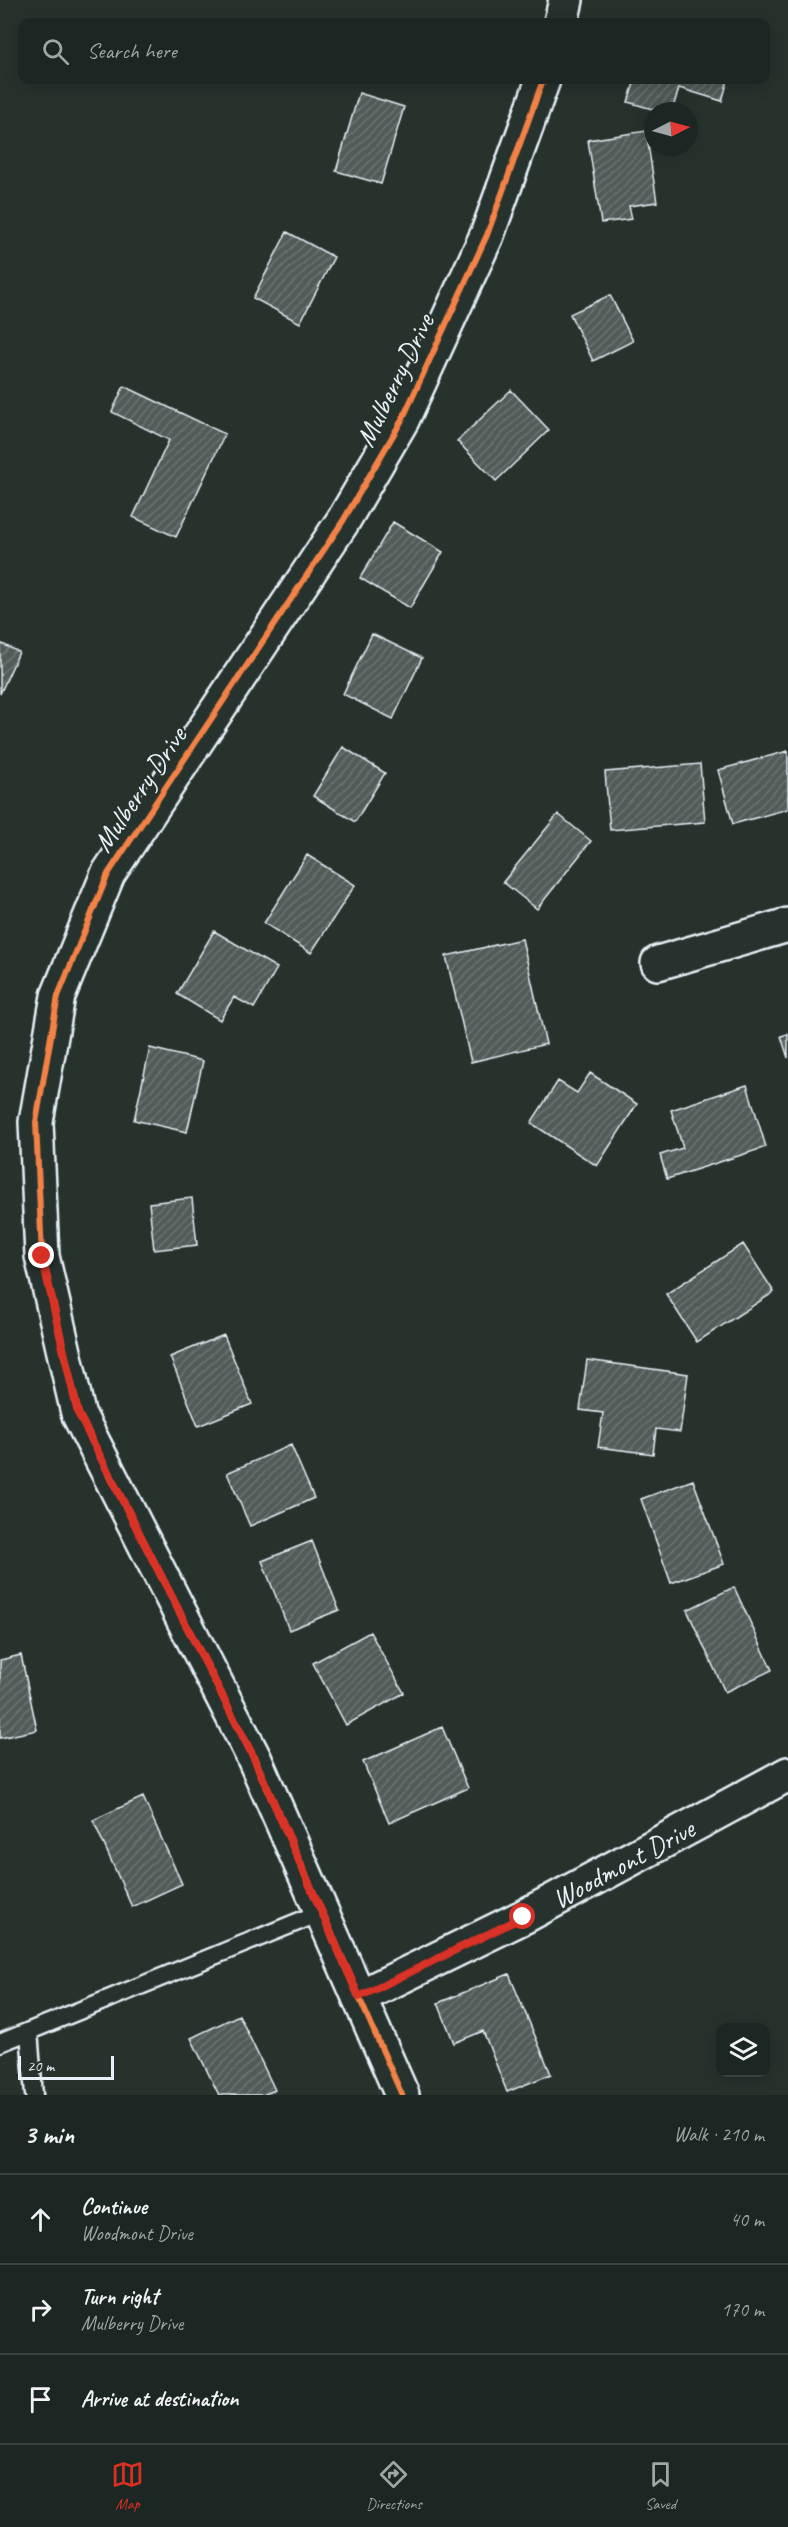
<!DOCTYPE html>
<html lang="en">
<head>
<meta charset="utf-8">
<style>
  :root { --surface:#1c2622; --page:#29322f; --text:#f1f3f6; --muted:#a0a5a5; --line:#3a4340; --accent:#d93025 }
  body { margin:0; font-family:Caveat,sans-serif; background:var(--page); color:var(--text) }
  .controls { position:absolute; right:18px; bottom:18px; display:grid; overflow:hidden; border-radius:12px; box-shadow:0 3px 15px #0003 }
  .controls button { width:54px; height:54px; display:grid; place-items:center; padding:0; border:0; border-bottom:2px solid var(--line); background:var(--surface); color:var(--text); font:30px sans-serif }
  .compass { position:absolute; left:644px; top:102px; width:54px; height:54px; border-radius:50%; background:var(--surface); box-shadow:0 3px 15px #0003; rotate:84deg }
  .scale { position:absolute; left:18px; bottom:15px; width:96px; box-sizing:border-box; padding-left:6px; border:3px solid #e8f1f8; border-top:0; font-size:16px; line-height:21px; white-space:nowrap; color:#e8f1f8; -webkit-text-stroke:4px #26332d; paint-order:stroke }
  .stop { position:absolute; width:18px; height:18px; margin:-14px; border:4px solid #d93025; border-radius:50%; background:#fff }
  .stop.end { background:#d93025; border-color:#fff; box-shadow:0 2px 6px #0008 }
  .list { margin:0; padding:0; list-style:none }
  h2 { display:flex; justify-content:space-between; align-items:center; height:78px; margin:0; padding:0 24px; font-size:26px }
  h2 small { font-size:20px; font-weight:400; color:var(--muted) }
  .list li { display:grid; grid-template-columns:39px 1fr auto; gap:18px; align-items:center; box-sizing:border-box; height:90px; padding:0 24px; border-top:2px solid var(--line) }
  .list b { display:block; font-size:22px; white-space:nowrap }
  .list p { margin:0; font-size:20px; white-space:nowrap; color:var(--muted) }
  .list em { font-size:20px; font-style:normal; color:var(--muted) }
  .icon { flex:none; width:33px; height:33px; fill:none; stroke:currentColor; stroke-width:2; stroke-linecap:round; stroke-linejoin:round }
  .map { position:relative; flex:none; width:788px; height:2095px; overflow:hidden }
  .search { position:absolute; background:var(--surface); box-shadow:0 3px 15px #0003; left:18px; right:18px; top:18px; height:66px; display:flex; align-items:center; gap:15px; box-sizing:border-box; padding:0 21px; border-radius:12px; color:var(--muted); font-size:22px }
  .sheet { height:348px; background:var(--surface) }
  nav { display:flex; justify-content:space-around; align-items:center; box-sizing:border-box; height:84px; border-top:2px solid var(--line); background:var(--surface); font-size:16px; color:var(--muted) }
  nav a { display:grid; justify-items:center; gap:3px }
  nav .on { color:var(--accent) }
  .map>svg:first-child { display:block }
  .building { fill:url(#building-hatch); stroke:#e8f1f8; stroke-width:1.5 }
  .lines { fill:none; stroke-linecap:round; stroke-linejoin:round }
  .service-casing { stroke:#e8f1f8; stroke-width:21 }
  .minor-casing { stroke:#e8f1f8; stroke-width:38 }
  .service { stroke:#26332d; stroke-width:16 }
  .minor { stroke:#26332d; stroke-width:33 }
  .cycleway-casing { stroke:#26332d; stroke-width:10 }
  .cycleway { stroke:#f48246; stroke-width:6 }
  .route { stroke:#d93025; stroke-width:8 }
  .labels { text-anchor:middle; stroke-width:5; stroke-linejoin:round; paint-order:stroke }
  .street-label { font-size:28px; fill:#e8f1f8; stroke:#26332d }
</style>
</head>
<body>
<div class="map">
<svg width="788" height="2095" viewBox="0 0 788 2095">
  <defs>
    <pattern id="building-hatch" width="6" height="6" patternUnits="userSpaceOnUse" patternTransform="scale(1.5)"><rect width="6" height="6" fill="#505c59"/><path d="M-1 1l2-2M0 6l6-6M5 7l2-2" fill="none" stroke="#697472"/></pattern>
  </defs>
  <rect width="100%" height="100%" fill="#26332d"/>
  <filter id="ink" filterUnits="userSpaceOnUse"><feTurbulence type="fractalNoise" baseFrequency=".0167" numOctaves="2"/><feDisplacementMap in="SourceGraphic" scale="12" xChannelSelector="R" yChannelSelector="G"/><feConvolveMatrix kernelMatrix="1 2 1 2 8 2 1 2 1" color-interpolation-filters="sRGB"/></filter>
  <g filter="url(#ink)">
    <!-- building -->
    <path class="building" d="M635,80H728L722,101L679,88L672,111H659L628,102Z
      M359,93L404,107L381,184L336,171Z
      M646,131L657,202L629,206L632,219L601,223L588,140Z
      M287,232L334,257L300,323L253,298Z
      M610,295L633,341L593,361L570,314Z
      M124,386L225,434L176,537L133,517L169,440L112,412Z
      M511,390L549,430L496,481L457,441Z
      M393,522L443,552L410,608L360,578Z
      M372,634L422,658L393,719L343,694Z
      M0,643L19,652L0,694Z
      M343,747L385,773L355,822L313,796Z
      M788,751V809L733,824L718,770Z
      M700,764L705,822L610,830L605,772Z
      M558,814L591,841L537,909L503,882Z
      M307,855L355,885L311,953L264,923Z
      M214,931L277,968L254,1008L234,997L220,1020L177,994Z
      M522,939L546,1044L471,1062L446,956Z
      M788,1034V1058L781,1036Z
      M150,1048L203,1061L187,1132L134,1120Z
      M590,1073L637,1104L597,1166L531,1123L558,1081L577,1093Z
      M747,1085L766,1147L667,1179L660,1155L683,1148L671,1110Z
      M192,1198L197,1245L154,1250L149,1203Z
      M743,1244L774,1292L697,1342L666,1294Z
      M224,1335L252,1404L198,1426L170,1357Z
      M587,1360L688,1374L680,1432L656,1429L653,1454L598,1447L603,1413L580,1410Z
      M291,1445L314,1498L250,1526L227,1473Z
      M693,1480L724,1564L671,1583L641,1499Z
      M312,1541L339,1610L289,1630L262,1561Z
      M734,1587L772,1670L725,1692L687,1610Z
      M370,1632L404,1693L346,1725L313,1663Z
      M21,1655L37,1730L0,1738V1660Z
      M442,1727L468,1788L389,1823L363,1762Z
      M143,1797L182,1884L132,1907L93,1820Z
      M509,1974L551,2074L507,2092L483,2031L454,2043L438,2003Z
      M239,2015L275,2090L263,2095H219L191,2038Z"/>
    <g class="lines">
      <defs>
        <path id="service" d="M29,2031L34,2095
          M0,2043L322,1912"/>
        <g id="minor">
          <path d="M561,22L566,0"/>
          <path d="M658,963L788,925"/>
          <path id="s1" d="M359,1997L523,1917L788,1774"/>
          <path d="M402,2095L254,1758L78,1413L42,1256L36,1122L58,996L108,874L343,521L402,420L487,235L543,80"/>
        </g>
      </defs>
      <!-- service casing -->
      <use href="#service" class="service-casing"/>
      <!-- minor casing -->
      <use href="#minor" class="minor-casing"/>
      <!-- service -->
      <use href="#service" class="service"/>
      <!-- minor -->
      <use href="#minor" class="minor"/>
      <defs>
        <path id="cycleway" d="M402,2095L254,1758L78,1413L42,1256L36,1122L58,996L108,874L343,521L402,420L487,235L543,80"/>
      </defs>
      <!-- cycleway casing -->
      <use href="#cycleway" class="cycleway-casing"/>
      <!-- cycleway -->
      <use href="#cycleway" class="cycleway"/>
    </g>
  </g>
  <g class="lines" filter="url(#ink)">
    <!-- route -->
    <path class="route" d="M42,1256L78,1413L254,1758L359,1997L523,1917"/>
  </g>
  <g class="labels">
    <!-- street labels -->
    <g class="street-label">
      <text transform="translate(394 380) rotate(-64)" y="10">Mulberry Drive</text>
      <text transform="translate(139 789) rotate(-56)" y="10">Mulberry Drive</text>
      <text dy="10" stroke="none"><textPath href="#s1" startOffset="296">Woodmont Drive</textPath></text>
    </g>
  </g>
</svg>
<div class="controls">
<button><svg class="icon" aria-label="layers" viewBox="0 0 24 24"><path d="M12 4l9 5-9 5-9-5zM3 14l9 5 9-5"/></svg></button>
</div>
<svg class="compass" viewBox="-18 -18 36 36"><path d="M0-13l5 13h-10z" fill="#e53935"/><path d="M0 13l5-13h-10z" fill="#a0a5a5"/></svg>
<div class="scale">20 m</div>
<div class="stop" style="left:523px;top:1917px"></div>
<div class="stop end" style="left:42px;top:1256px"></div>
<div class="search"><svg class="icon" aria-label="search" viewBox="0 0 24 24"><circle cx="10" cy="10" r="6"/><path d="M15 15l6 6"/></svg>Search here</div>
</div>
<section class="sheet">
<h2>3 min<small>Walk · 210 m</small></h2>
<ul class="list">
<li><svg class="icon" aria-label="ahead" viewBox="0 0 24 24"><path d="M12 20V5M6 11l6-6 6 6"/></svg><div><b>Continue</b><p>Woodmont Drive</p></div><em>40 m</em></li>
<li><svg class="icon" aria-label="right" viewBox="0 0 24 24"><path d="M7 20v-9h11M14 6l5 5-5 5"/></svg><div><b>Turn right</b><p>Mulberry Drive</p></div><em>170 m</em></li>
<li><svg class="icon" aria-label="arrive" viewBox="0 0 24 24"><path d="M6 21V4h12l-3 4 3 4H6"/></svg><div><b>Arrive at destination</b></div></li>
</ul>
</section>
<nav>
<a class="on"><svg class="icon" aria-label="map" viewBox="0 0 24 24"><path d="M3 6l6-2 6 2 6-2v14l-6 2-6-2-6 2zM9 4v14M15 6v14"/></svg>Map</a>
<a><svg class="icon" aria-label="directions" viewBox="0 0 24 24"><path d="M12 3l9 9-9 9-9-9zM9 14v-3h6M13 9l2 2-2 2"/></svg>Directions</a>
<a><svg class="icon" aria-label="saved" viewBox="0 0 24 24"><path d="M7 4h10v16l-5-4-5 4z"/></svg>Saved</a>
</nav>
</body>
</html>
